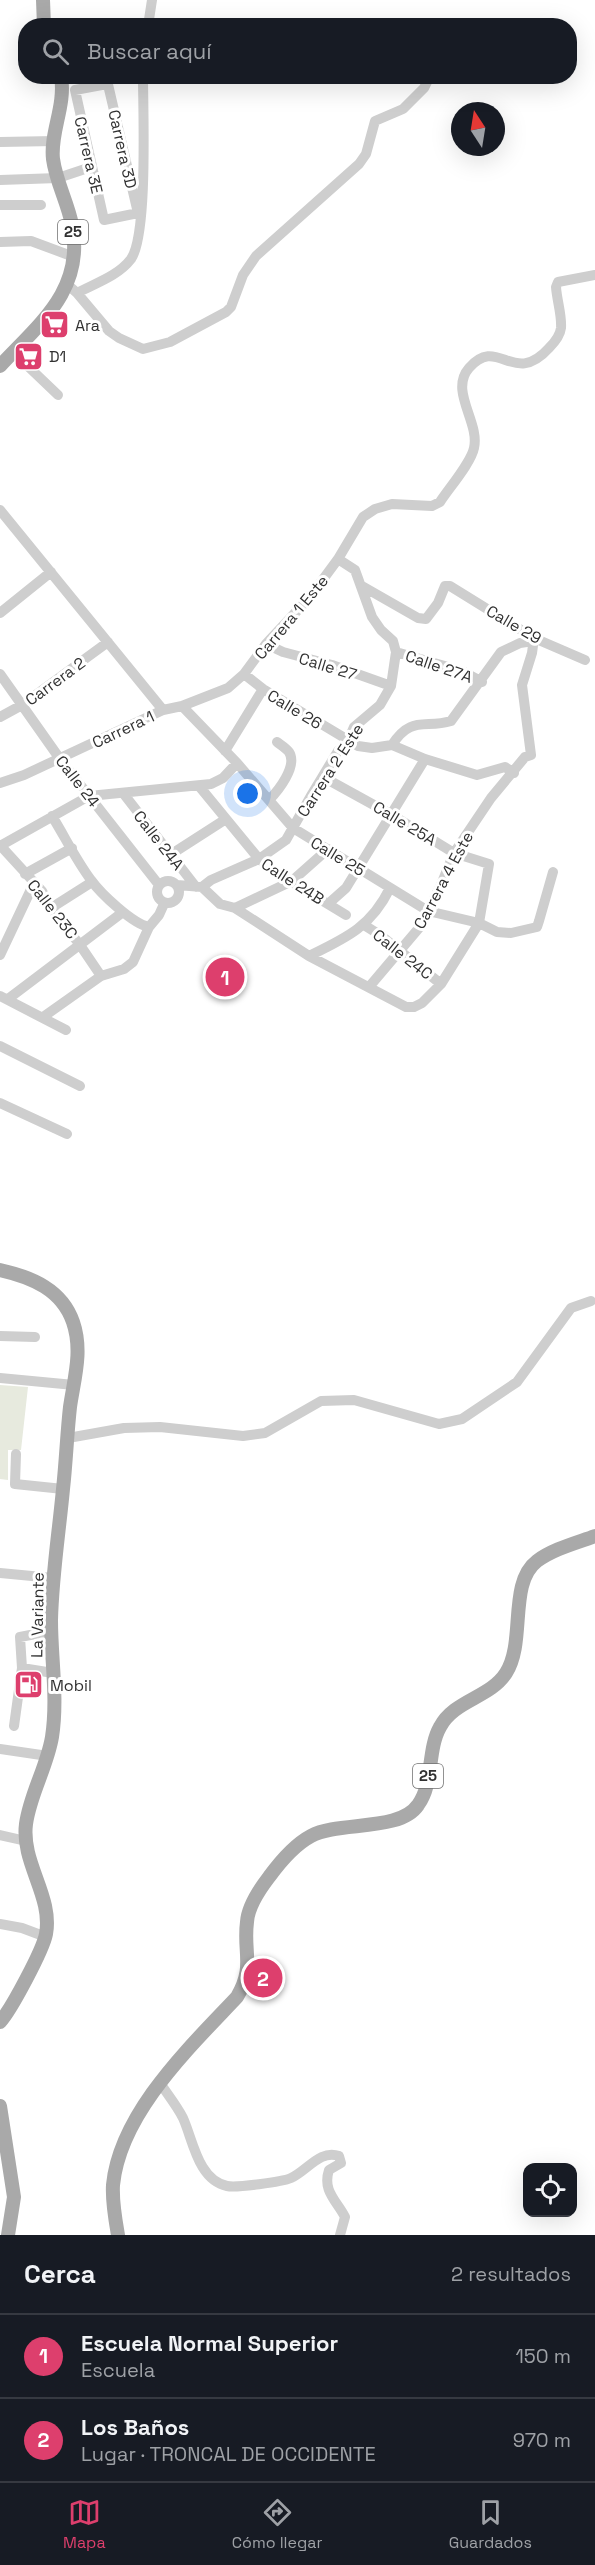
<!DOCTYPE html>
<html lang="es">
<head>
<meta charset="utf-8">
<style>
  :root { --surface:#171b24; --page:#242831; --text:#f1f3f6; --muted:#9ea1a6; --line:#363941; --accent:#dd3f6d }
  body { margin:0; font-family:"Space Grotesk",sans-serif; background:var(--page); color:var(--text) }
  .controls { position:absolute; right:18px; bottom:18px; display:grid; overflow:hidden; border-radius:12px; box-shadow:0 6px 24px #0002 }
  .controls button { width:54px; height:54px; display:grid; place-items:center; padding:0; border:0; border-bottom:2px solid var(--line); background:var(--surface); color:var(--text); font:30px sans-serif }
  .compass { position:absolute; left:451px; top:102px; width:54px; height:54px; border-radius:50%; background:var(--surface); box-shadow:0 6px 24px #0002; rotate:348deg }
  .you { position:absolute; left:248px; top:794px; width:21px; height:21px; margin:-15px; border:4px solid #fff; border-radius:50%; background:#1a73e8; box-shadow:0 0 0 9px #1a73e833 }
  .badge { display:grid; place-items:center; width:39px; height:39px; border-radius:50%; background:var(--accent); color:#fff; font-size:20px; font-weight:700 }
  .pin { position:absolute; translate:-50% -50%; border:3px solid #fff; box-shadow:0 2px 6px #0006 }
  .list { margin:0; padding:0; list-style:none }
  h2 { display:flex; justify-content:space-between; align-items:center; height:78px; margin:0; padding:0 24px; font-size:26px }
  h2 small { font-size:20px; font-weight:400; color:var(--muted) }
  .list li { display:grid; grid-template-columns:39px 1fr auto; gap:18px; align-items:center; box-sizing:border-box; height:84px; padding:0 24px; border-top:2px solid var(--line) }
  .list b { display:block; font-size:22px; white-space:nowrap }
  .list p { margin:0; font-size:20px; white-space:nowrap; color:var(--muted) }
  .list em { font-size:20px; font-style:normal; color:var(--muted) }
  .icon { flex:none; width:33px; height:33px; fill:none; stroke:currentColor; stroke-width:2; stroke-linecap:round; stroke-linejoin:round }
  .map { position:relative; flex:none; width:595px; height:2235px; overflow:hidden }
  .search { position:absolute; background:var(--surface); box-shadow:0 6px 24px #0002; left:18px; right:18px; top:18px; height:66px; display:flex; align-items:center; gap:15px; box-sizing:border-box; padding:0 21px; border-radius:24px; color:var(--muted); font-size:22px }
  .sheet { height:246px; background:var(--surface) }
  nav { display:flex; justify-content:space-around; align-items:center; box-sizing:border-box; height:84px; border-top:2px solid var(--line); background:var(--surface); font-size:16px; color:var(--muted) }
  nav a { display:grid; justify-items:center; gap:3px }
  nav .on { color:var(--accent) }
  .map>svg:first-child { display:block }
  .green { fill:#e7eade }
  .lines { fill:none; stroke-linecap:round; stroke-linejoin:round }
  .minor { stroke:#cecece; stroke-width:10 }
  .major { stroke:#a9a9a9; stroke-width:14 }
  .labels { text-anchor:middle; stroke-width:6; stroke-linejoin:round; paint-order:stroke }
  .shield { fill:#fff; stroke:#6f6f6f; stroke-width:1.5 }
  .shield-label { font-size:15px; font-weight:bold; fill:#313131 }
  .street-label { font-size:16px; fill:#313131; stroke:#fff }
  .poi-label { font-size:16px; fill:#313131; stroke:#fff; text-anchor:start }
</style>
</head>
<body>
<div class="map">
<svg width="595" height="2235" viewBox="0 0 595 2235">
  <rect width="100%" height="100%" fill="#fff"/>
  <!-- green -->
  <path class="green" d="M0,1385L28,1387L21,1450H8V1480L0,1479Z"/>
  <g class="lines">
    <!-- minor -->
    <path class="minor" d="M148,26L152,0
      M106,76L138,213L104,220L75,90L107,84
      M0,142L55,141
      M0,180L58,178L91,167
      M0,205H41
      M0,242L31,241L74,257
      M68,285L77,293L109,331L119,338L143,349L170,342L226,312L231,307L243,275L256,256L359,164L366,154L375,121L403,109L424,88L430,76
      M77,293C96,283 118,276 131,259C148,235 143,111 143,76
      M13,352L58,395
      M0,510L163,710
      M362,586L418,618L426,619L438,603L445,586H450L534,638L585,660
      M0,613L51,572
      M266,644L283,652L332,665L391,686
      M396,652L462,671L482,682
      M0,674L60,759L159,885
      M244,674L263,689L358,746L372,748L392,745
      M182,706L237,763L293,828L428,911L479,923L497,932L511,933L537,927L539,921L553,872
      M0,717L22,705L108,642
      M392,745C411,715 425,729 451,721L501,652L520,643L533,641
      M392,745L425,759L477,775L505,767L514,773
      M225,751L263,689
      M0,783L24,775L163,710L182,706L228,688L244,674L266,644L310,597L338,559L363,517L375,509L392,504L432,506L440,502C449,488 471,463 474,448C480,422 449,391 469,368C498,334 513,388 549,348C554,343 560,336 561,328C562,315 557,301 556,287L558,282L595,275
      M199,786L259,859L280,875L346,915
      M123,793L196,887
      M269,800C278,791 298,766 289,752C286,748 281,745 277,742
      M52,816C65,837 76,860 91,880C101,894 133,924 149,927
      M0,845L42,891L51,908L80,945L101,976
      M0,846L89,796L211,784L223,778L237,763
      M170,855L226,819
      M25,874L72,848
      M157 892a11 11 0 1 1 22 0a11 11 0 1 1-22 0Z
      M177,885L202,887L220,904L235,908L309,956L406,1007H414L422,1003L441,984L479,923L489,864L454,853L392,815L323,777
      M202,887L211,880L259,859L286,840L312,794L338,751L348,741L354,727L380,705L391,686L396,652L393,641L381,630L372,617L355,570L338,559
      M328,904L346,888L425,759
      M51,908L92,882
      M235,908L292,881L328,849
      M364,925L380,935L441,984
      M0,955L34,883
      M309,956C346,938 371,927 390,888
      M369,987L419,928L441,885L454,853L491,798L525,757L531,755L522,685L532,653L534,638
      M0,996L66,1030
      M8,999L123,912
      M43,1017L101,976L124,969L133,962L149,927L159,915L164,904
      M0,1046L80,1086
      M0,1103L67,1134
      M0,1336L35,1337
      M0,1378L74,1385
      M68,1438L124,1428L160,1427L243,1436L265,1433L321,1401L354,1400L439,1424L462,1419L517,1382L571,1308L591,1301
      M16,1454L15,1484L63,1489
      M0,1573L53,1578
      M51,1631L20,1637L22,1668L53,1673
      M14,1726L22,1668
      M0,1749L48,1756
      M0,1835L26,1841
      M0,1924L22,1928L46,1937
      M160,2083C168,2095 177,2106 183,2118C193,2140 198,2180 227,2186C236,2188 282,2182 291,2178C307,2171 320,2149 339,2156L341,2163L329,2170C322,2191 337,2201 345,2217L340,2235"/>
    <!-- major -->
    <path class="major" d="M43,0L44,26
      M0,366C39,324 85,290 72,225C68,203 56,182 53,159C50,132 66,106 61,76
      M0,1270C32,1277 62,1290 73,1322C83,1351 74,1379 70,1407C67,1434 66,1462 63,1489C59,1532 52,1576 51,1620C51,1659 58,1698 52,1737C47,1767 30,1794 26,1824C21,1863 53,1896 46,1934C43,1950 11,2010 0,2022
      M0,2106L14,2197L8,2235
      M118,2235C115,2218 112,2202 113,2185C120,2113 190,2047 237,1997C255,1967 243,1952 247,1922C248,1906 259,1890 269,1877C280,1862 294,1845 311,1836C338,1821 400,1832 418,1805C434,1783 427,1750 440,1727C454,1700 490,1698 506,1673C526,1642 508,1583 537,1561C553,1549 576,1543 595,1536"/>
  </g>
  <!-- icons -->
  <defs>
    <symbol id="supermarket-square" viewBox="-11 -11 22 22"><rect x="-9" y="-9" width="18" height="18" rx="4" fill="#dd3f6d" stroke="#fff"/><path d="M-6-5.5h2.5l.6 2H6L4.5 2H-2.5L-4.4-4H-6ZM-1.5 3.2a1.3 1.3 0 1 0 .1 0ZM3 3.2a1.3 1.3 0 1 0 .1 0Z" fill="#fff"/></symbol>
    <symbol id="fuel-square" viewBox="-11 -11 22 22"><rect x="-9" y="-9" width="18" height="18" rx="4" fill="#dd3f6d" stroke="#fff"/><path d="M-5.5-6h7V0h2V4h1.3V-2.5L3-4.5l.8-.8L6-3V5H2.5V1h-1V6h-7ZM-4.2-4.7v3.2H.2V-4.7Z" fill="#fff"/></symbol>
  </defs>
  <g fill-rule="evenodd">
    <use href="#supermarket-square" x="38" y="308" width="33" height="33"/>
    <use href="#supermarket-square" x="12" y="340" width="33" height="33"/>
    <use href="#fuel-square" x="12" y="1668" width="33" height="33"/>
  </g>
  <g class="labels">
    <!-- shield labels -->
    <g class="shield">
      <rect x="58" y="220" width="30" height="24" rx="4.5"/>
      <rect x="413" y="1764" width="30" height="24" rx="4.5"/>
    </g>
    <g class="shield-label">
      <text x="73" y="237">25</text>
      <text x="428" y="1781">25</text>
    </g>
    <!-- street labels -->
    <g class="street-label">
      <text transform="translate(123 149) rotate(77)" y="6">Carrera 3D</text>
      <text transform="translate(89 155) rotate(77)" y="6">Carrera 3E</text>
      <text transform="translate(291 617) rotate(-50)" y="6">Carrera 1 Este</text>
      <text transform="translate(514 624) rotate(30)" y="6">Calle 29</text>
      <text transform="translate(328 666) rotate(17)" y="6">Calle 27</text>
      <text transform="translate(439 666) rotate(19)" y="6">Calle 27A</text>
      <text transform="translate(55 681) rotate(-36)" y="6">Carrera 2</text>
      <text transform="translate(295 709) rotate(31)" y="6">Calle 26</text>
      <text transform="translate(123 729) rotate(-25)" y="6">Carrera 1</text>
      <text transform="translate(330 770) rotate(-57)" y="6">Carrera 2 Este</text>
      <text transform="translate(78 781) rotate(52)" y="6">Calle 24</text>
      <text transform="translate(405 823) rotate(31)" y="6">Calle 25A</text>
      <text transform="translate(159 840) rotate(52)" y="6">Calle 24A</text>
      <text transform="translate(338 856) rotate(31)" y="6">Calle 25</text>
      <text transform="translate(443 880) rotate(-62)" y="6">Carrera 4 Este</text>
      <text transform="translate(293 881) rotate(33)" y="6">Calle 24B</text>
      <text transform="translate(53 909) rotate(52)" y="6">Calle 23C</text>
      <text transform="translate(403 954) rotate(38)" y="6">Calle 24C</text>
      <text transform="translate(37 1615) rotate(-89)" y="6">La Variante</text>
    </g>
    <!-- poi labels -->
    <g class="poi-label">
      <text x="75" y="331">Ara</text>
      <text x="49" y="362">D1</text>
      <text x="50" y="1691">Mobil</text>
    </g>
  </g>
</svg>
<div class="controls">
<button><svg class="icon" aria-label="locate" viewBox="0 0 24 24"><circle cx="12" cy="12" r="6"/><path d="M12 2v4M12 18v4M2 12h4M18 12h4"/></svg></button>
</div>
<svg class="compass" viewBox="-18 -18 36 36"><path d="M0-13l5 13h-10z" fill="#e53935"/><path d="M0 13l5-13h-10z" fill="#9ea1a6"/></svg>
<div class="you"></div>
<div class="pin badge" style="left:225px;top:977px">1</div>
<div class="pin badge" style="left:263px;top:1978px">2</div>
<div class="search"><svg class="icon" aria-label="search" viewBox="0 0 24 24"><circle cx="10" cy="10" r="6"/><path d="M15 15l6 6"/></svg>Buscar aquí</div>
</div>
<section class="sheet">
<h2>Cerca<small>2 resultados</small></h2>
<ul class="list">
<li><span class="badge">1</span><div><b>Escuela Normal Superior</b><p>Escuela</p></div><em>150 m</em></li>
<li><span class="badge">2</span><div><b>Los Baños</b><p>Lugar · TRONCAL DE OCCIDENTE</p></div><em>970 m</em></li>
</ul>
</section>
<nav>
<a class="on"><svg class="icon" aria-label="map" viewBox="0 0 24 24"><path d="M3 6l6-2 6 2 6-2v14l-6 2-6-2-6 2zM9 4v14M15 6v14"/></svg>Mapa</a>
<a><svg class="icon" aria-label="directions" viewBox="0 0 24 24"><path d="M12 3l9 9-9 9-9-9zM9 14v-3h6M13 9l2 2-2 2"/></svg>Cómo llegar</a>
<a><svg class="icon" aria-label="saved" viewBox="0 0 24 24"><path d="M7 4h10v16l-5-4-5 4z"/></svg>Guardados</a>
</nav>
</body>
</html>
